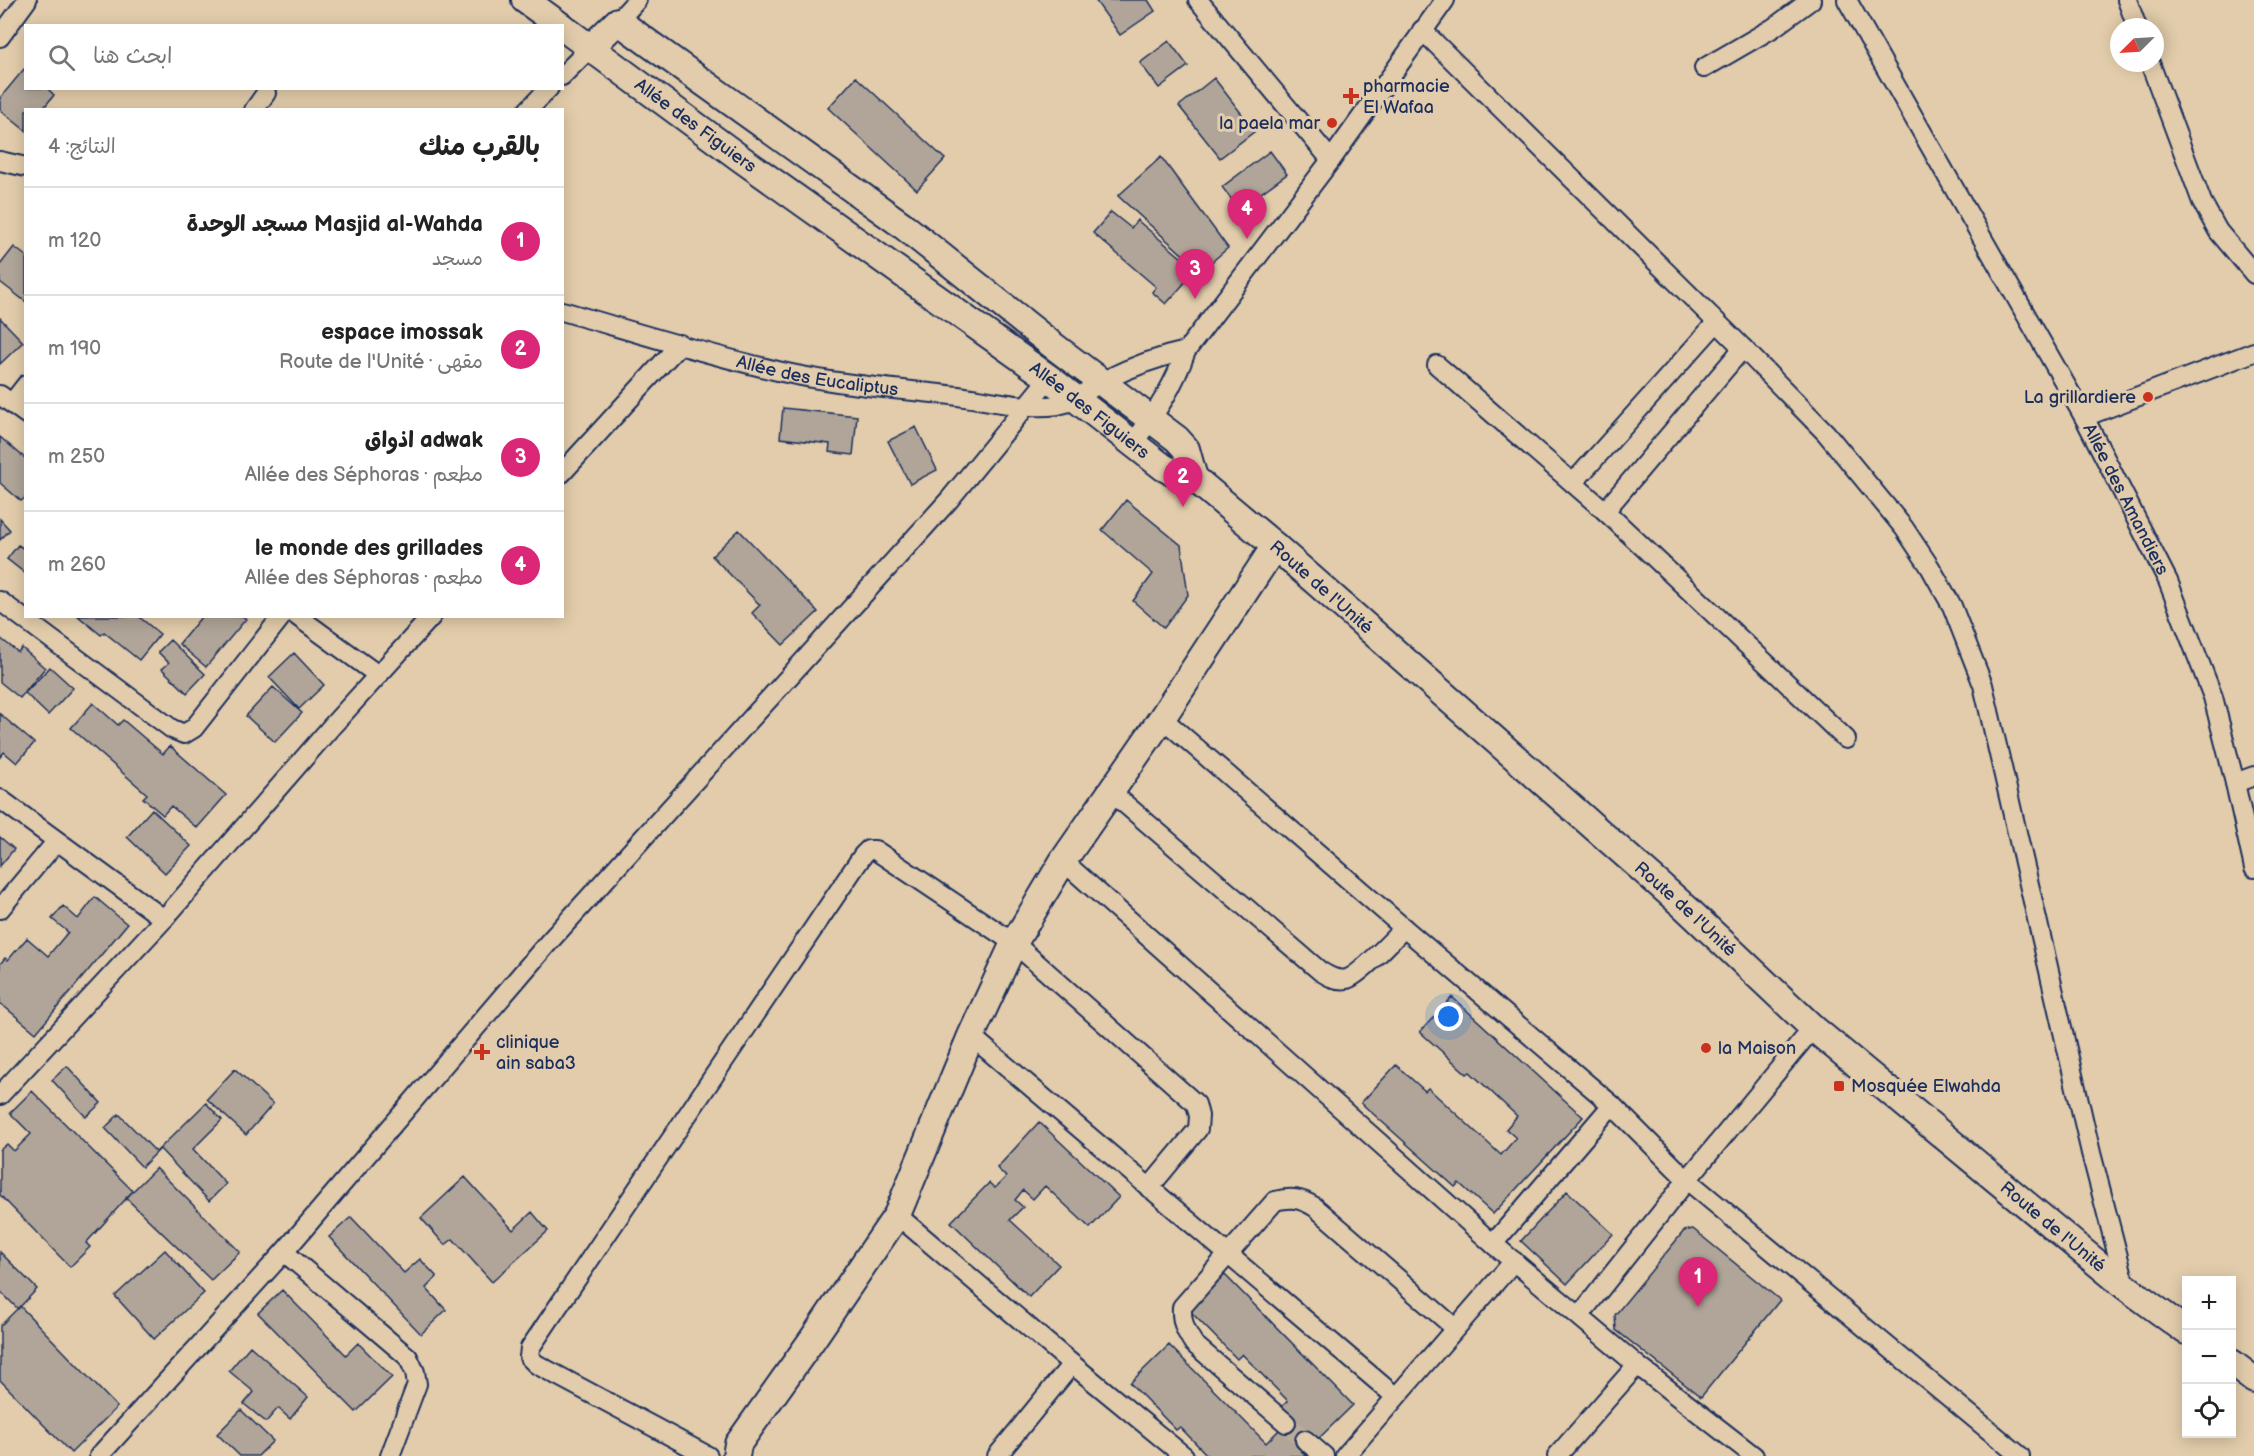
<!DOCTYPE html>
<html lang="ar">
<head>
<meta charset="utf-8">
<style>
  :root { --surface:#fff; --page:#f2f2f2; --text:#222; --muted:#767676; --line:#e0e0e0; --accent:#db2777 }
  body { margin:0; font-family:"Balsamiq Sans","Playpen Sans Arabic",sans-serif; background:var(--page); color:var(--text); direction:rtl }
  .controls { position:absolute; right:18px; bottom:18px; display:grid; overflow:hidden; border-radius:0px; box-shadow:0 3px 15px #0003 }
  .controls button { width:54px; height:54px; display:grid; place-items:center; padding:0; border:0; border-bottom:2px solid var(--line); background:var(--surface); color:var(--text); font:30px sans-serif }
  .compass { position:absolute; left:2110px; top:18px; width:54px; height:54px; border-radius:50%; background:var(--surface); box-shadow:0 3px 15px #0003; rotate:246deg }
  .you { position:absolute; left:1449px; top:1017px; width:21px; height:21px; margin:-15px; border:4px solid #fff; border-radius:50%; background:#1a73e8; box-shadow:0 0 0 9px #1a73e833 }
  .badge { display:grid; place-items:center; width:39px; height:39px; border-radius:50%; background:var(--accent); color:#fff; font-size:20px; font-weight:700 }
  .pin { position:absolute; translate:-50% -50px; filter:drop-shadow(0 2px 3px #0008) }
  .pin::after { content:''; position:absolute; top:32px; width:21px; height:18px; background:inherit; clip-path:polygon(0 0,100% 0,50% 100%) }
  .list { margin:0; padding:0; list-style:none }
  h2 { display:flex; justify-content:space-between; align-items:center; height:78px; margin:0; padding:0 24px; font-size:26px }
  h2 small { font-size:20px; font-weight:400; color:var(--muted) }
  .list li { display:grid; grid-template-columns:39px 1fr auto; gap:18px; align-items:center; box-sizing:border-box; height:108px; padding:0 24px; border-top:2px solid var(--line) }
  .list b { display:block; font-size:22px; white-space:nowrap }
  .list p { margin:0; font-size:20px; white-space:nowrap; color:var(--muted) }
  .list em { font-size:20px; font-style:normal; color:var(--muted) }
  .icon { flex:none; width:33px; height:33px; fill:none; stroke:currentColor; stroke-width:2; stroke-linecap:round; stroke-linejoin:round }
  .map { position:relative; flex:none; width:2254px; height:1456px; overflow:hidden; direction:ltr }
  .search { position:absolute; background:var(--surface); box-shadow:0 3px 15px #0003; left:24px; top:24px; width:540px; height:66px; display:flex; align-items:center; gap:15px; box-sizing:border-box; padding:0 21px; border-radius:0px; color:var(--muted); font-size:22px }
  .panel { position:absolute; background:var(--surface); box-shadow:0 3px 15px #0003; left:24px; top:108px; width:540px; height:510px; border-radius:0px; direction:rtl }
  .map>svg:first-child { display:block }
  .building { fill:#b0a598; stroke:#1b2f5e; stroke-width:1.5 }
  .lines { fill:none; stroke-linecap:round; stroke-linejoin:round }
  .street-tunnel { stroke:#baad9c; stroke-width:18; stroke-dasharray:18 9; stroke-linecap:butt }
  .street-casing { stroke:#1b2f5e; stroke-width:22 }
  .secondary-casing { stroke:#1b2f5e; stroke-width:30 }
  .street { stroke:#e2ccab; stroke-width:18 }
  .secondary { stroke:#e2ccab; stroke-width:26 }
  .poi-dot { fill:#c8321e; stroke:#e2ccab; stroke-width:2 }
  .labels { text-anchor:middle; stroke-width:6; stroke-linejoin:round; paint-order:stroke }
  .poi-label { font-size:18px; fill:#1b2f5e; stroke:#e2ccab; text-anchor:start }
  .street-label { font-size:18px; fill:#1b2f5e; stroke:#e2ccab }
</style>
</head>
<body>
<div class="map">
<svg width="2254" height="1456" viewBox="0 0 2254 1456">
  <rect width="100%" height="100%" fill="#e2ccab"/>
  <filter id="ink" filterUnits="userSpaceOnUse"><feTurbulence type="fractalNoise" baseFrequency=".0167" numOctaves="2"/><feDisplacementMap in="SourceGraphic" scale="12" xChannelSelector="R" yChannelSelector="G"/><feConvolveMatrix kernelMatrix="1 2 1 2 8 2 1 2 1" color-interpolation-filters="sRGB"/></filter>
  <g filter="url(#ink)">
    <!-- building -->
    <path class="building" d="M1095,0H1148L1155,11L1120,35Z
      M1169,41L1188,66L1159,88L1140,63Z
      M24,69L26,71V88H47L54,95L42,110H26V131L0,110V98Z
      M856,77L945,159L917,190L828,108Z
      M1214,78L1255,131L1220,158L1179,106Z
      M1270,151L1287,174L1239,209L1222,187Z
      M1161,157L1228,248L1201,271L1118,196Z
      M1111,212L1131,228L1137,220L1196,270L1166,304L1152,292L1156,287L1093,233Z
      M14,247L26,256V302L0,282V265Z
      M0,318L23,342L0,364Z
      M783,408L857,416L853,455L829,452L830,444L780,438Z
      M916,427L937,470L910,484L888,441Z
      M0,437L26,459V497L21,501L0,483Z
      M1126,500L1181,545L1188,595L1164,628L1133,601L1153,574L1102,530Z
      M0,519L10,530L0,540Z
      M739,530L818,612L783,645L752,613L760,605L712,556Z
      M18,545L26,550V574L7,559Z
      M78,616H138L160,634L139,660L104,632L101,635Z
      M202,616H242L246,619L206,667L179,644Z
      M0,638L18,652L22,648L45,668L20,698L0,682Z
      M170,640L205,674L187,693L162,669L169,663L158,652Z
      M294,653L324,685L299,709L269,677Z
      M50,667L73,688L48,715L25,693Z
      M273,687L302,713L275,742L246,716Z
      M93,703L118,725L123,720L163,754L170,746L226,795L197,828L171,806L163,815L143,798L147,794L71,728Z
      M0,714L34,743L17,763L4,752L0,757Z
      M152,809L191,846L165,873L127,837Z
      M0,837L14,849L0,866Z
      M95,897L127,924L36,1033L0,1003V964L5,958L8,960L27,938L48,956L68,932L52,919L63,906L78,919Z
      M1452,997L1583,1117L1493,1214L1459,1183L1455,1187L1361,1103L1396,1065L1425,1091L1428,1088L1501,1155L1516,1138L1506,1129L1517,1116L1470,1072L1467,1074L1420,1032Z
      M67,1066L101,1103L86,1117L52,1080Z
      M235,1069L273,1104L246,1135L207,1099Z
      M32,1091L133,1191L86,1243L90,1247L70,1267L0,1195V1150L7,1144L14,1151L31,1134L10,1113Z
      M206,1103L222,1120L193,1149L226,1184L209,1201L160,1149L142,1167L105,1128L119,1114L156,1152Z
      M1039,1122L1119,1197L1090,1228L1045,1186L1033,1199L1023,1190L1015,1200L1023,1207L1010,1220L1059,1265L1029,1297L951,1222L989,1183L995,1188L1006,1177L997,1168Z
      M156,1168L240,1252L211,1280L126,1198Z
      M465,1177L513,1230L532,1212L548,1231L492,1282L453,1239L445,1245L421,1218Z
      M1567,1191L1613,1234L1567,1284L1521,1241Z
      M351,1217L404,1273L420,1259L437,1277L426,1288L446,1310L421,1334L329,1237Z
      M1693,1229L1780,1300L1701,1397L1616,1330L1615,1315L1684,1231Z
      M165,1250L204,1293L154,1339L115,1296Z
      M0,1252L37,1289L18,1309L0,1291Z
      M1225,1275L1353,1405L1313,1444L1307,1438L1298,1447L1306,1456H1208L1180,1427L1176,1430L1130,1383L1169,1345L1266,1443L1287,1422L1277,1411L1288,1401L1242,1354L1237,1359L1189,1310Z
      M282,1290L346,1355L358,1343L392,1377L356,1412L258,1313Z
      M20,1306L117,1407L71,1453L0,1380V1326Z
      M250,1346L308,1397L290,1419L278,1408L266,1422L244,1404L254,1392L229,1371Z
      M241,1410L273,1441L258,1456H240L217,1434Z"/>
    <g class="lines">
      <!-- street-tunnel -->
      <path class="street-tunnel" d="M1286,1423L1305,1440"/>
      <defs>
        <g id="street">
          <path d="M1198,0L1331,160"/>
          <path id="s1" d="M1847,0L2084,417L2168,581L2213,697L2235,783L2254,868"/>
          <path d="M2127,0L2137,27"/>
          <path d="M618,21L637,0"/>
          <path d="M1422,30L1743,348L1826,433L1904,528L1930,567L1952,606L1983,685L2091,1153L2126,1287"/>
          <path d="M0,37L27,0"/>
          <path d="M2150,63L2202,202L2218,231L2254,274"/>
          <path d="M1704,68L1773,28L1811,0"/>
          <path d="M562,76L591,47"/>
          <path d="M254,110L266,93"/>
          <path d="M528,110L549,88"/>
          <path d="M0,161L26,167"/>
          <path id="s2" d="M562,311C635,332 708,355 782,372C840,385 899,389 958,396C991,400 1024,410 1058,405C1079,401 1087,389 1105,380C1131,367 1158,357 1186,351"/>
          <path d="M1437,365L1605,511L1846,739"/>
          <path d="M0,395L26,414"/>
          <path d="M12,403L26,385"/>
          <path d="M2084,417L2254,352"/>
          <path d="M1133,443C1156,414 1174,386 1186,351L1331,160L1445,0"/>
          <path d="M562,473L680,344"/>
          <path d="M1573,483L1716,323"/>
          <path d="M1605,511L1743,348"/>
          <path d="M0,601L172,729L184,734L194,728L282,616"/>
          <path d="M297,616L378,675"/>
          <path d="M1162,718L1404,928L1612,1105L1687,1180L2020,1456"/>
          <path d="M2235,783L2254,776"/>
          <path d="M1111,792L1320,971C1328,976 1336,981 1347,979C1360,975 1393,939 1404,928"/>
          <path d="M0,799L164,919"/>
          <path d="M1063,861L1493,1244L1637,1365L1754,1456"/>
          <path d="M0,909L56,842"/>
          <path d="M971,1036L1396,1397"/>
          <path d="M0,1095L164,919L332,726L432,616"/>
          <path d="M897,1215L1072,1364L1184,1456"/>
          <path d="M1493,1244L1612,1105"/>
          <path d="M284,1252L408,1357L415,1372L417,1384L390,1456"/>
          <path d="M1580,1315L1687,1180L1813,1028"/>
          <path d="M1286,1423L1194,1344C1186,1332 1181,1322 1182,1307L1275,1201C1292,1197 1300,1198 1315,1207L1455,1328"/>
          <path d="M1305,1440L1324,1456"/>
          <path d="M99,1456L284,1252L548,943L949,500L1049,378"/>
          <path d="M708,1456L536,1364L529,1357L530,1348L863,855L868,850H875L1014,943L1196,1104L1199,1116L1198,1129L1149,1188"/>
          <path d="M997,1456L1072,1364"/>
          <path d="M1345,1456L1514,1261"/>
          <path d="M1557,1456L1637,1365"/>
        </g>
        <g id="secondary">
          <path d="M525,0L561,26"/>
          <path id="s3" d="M562,27L740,158L1049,378L1163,467L1176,474L1194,478L1275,546L1686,908L1813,1028L2126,1287L2186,1331"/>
          <path d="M591,47L618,21L647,42L901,224L1051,344L1177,439L1186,449L1194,478"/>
          <path d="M2232,1363L2254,1380"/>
          <path d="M736,1456L738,1444L812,1340L897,1215L971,1036L1014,943L1063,861L1162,718L1275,546"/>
        </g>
      </defs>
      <!-- street casing -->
      <use href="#street" class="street-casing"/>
      <!-- secondary casing -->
      <use href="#secondary" class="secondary-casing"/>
      <!-- street -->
      <use href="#street" class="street"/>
      <!-- secondary -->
      <use href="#secondary" class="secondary"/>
    </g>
  </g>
  <!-- markers -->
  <g class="poi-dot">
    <path d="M1348 87h6v6h6v6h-6v6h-6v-6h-6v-6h6z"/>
    <circle cx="1332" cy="123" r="6"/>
    <circle cx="2148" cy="397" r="6"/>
    <circle cx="1706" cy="1048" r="6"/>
    <path d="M479 1043h6v6h6v6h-6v6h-6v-6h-6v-6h6z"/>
    <rect x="1833" y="1080" width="12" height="12" rx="3"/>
  </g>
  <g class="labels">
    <!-- poi labels -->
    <g class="poi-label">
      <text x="1363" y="92">pharmacie<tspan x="1363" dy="21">El Wafaa</tspan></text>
      <text x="1320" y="129" text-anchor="end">la paela mar</text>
      <text x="2136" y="403" text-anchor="end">La grillardiere</text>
      <text x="496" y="1048">clinique<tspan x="496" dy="21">ain saba3</tspan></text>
      <text x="1718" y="1054">la Maison</text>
      <text x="1851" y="1092">Mosquée Elwahda</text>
    </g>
    <!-- street labels -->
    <g class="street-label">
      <text dy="6" stroke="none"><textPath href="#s3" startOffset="166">Allée des Figuiers</textPath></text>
      <text dy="6" stroke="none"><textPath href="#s2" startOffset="264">Allée des Eucaliptus</textPath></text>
      <text dy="6" stroke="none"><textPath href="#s3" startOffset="652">Allée des Figuiers</textPath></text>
      <text dy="6" stroke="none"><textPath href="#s1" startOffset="572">Allée des Amandiers</textPath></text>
      <text dy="6" stroke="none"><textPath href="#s3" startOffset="946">Route de l'Unité</textPath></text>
      <text dy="6" stroke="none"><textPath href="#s3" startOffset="1432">Route de l'Unité</textPath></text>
      <text dy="6" stroke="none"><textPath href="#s3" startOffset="1918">Route de l'Unité</textPath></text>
    </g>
  </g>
</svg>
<div class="controls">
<button>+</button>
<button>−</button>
<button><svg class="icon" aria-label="locate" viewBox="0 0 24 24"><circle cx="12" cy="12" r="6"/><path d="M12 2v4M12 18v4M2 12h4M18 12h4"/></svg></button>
</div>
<svg class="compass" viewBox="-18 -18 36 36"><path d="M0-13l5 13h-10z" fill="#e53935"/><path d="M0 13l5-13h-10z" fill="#767676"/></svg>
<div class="you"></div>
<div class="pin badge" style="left:1698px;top:1307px">1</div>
<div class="pin badge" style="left:1183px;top:507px">2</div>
<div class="pin badge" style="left:1195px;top:299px">3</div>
<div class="pin badge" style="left:1247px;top:239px">4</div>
<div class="search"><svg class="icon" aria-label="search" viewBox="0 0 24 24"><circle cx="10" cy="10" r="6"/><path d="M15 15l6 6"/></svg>ابحث هنا</div>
<section class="panel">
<h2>بالقرب منك<small>النتائج: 4</small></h2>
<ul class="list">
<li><span class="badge">1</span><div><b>Masjid al-Wahda مسجد الوحدة</b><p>مسجد</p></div><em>120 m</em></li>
<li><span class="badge">2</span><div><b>espace imossak</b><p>مقهى · Route de l'Unité</p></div><em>190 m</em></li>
<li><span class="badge">3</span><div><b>adwak اذواق</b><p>مطعم · Allée des Séphoras</p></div><em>250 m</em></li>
<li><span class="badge">4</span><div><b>le monde des grillades</b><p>مطعم · Allée des Séphoras</p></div><em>260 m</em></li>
</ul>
</section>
</div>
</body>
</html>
